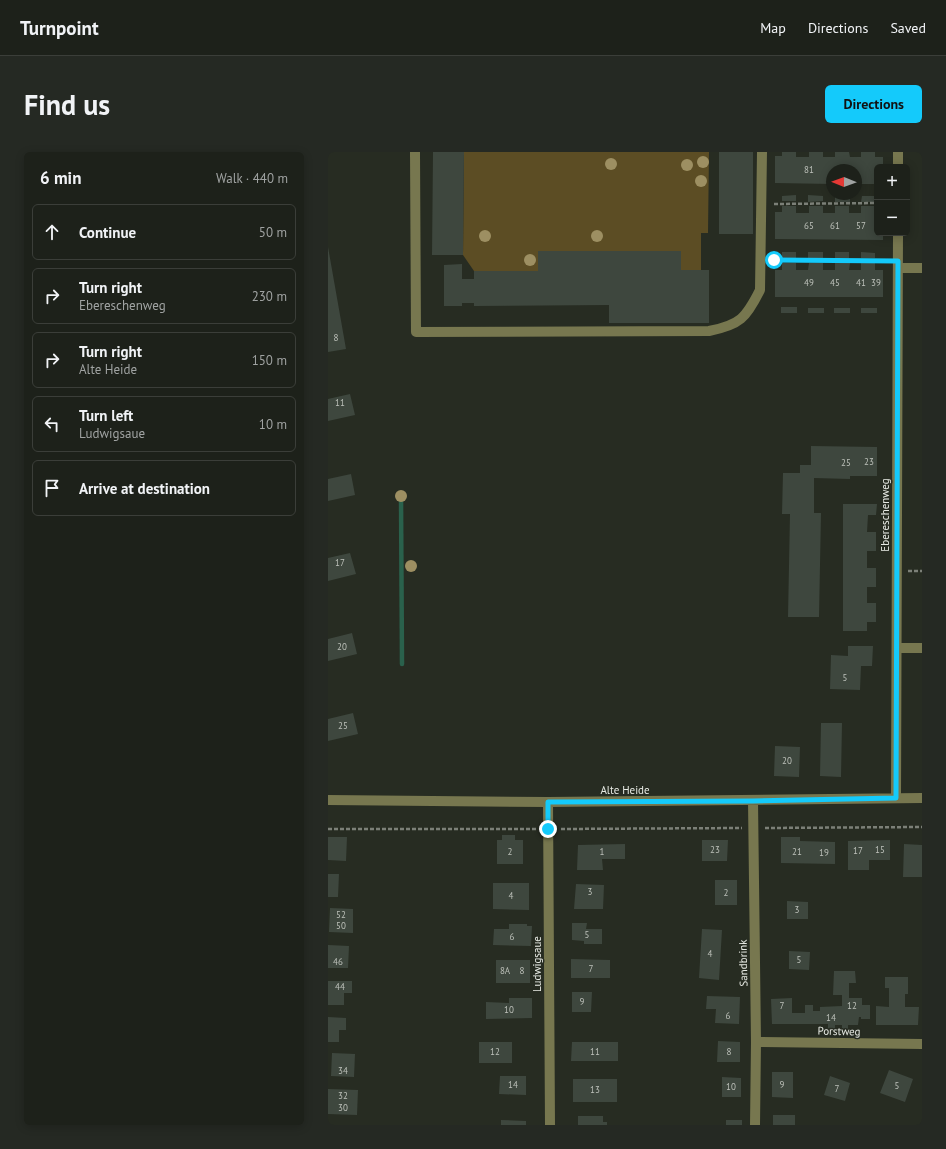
<!DOCTYPE html>
<html lang="en">
<head>
<meta charset="utf-8">
<style>
  :root { --surface:#1d211a; --page:#252923; --text:#f1f3f6; --muted:#a0a3a2; --line:#3b3e39; --accent:#14cafb }
  body { margin:0; font-family:"PT Sans",sans-serif; background:var(--page); color:var(--text) }
  .controls { position:absolute; right:12px; top:12px; display:grid; overflow:hidden; border-radius:6px; box-shadow:0 2px 10px #0003 }
  .controls button { width:36px; height:36px; display:grid; place-items:center; padding:0; border:0; border-bottom:1px solid var(--line); background:var(--surface); color:var(--text); font:20px sans-serif }
  .compass { position:absolute; left:498px; top:12px; width:36px; height:36px; border-radius:50%; background:var(--surface); box-shadow:0 2px 10px #0003; rotate:271deg }
  .stop { position:absolute; width:12px; height:12px; margin:-9px; border:3px solid #14cafb; border-radius:50%; background:#fff }
  .stop.end { background:#14cafb; border-color:#fff; box-shadow:0 1px 4px #0008 }
  .list { margin:0; padding:0; list-style:none }
  h2 { display:flex; justify-content:space-between; align-items:center; height:52px; margin:0; padding:0 16px; font-size:17px }
  h2 small { font-size:13px; font-weight:400; color:var(--muted) }
  .list li { display:grid; grid-template-columns:26px 1fr auto; gap:12px; align-items:center; box-sizing:border-box; height:56px; margin:0 8px 8px; padding:0 8px; border:1px solid var(--line); border-radius:6px }
  .list b { display:block; font-size:15px; white-space:nowrap }
  .list p { margin:0; font-size:13px; white-space:nowrap; color:var(--muted) }
  .list em { font-size:13px; font-style:normal; color:var(--muted) }
  .icon { flex:none; width:22px; height:22px; fill:none; stroke:currentColor; stroke-width:2; stroke-linecap:round; stroke-linejoin:round }
  .map { position:relative; flex:none; width:594px; height:973px; overflow:hidden; border-radius:6px }
  header { display:flex; align-items:center; gap:24px; box-sizing:border-box; height:56px; padding:0 20px; background:var(--surface); border-bottom:1px solid var(--line) }
  header strong { font-size:19px }
  nav { display:flex; gap:22px; margin-inline-start:auto; font-size:14px }
  .intro { display:flex; align-items:center; justify-content:space-between; box-sizing:border-box; height:96px; padding:0 24px }
  h1 { margin:0; font-size:28px }
  .button { padding:10px 18px; border-radius:6px; background:var(--accent); color:#111; font-size:14px; font-weight:700 }
  main { display:flex; gap:24px; padding:0 24px }
  aside { flex:1; background:var(--surface); border-radius:6px; box-shadow:0 2px 10px #0003 }
  .map>svg:first-child { display:block }
  .green { fill:#5c4d24 }
  .lines { fill:none; stroke-linecap:round; stroke-linejoin:round }
  .stream { stroke:#2a614c; stroke-width:4.5 }
  .building { fill:#3e473e }
  .path { stroke:#7c8078; stroke-width:2.5; stroke-dasharray:4 2; stroke-linecap:butt }
  .minor { stroke:#77774f; stroke-width:10 }
  .tree { fill:#9d8f62 }
  .route { stroke:#14cafb; stroke-width:5 }
  .labels { text-anchor:middle; stroke-width:3; stroke-linejoin:round; paint-order:stroke }
  .number-label { font-size:9px; fill:#bdc1ba }
  .street-label { font-size:11px; fill:#e7eae4; stroke:#272c22 }
</style>
</head>
<body>
<header>
<strong>Turnpoint</strong>
<nav><a>Map</a><a>Directions</a><a>Saved</a></nav>
</header>
<div class="intro"><h1>Find us</h1><a class="button">Directions</a></div>
<main>
<aside>
<h2>6 min<small>Walk · 440 m</small></h2>
<ul class="list">
<li><svg class="icon" aria-label="ahead" viewBox="0 0 24 24"><path d="M12 20V5M6 11l6-6 6 6"/></svg><div><b>Continue</b></div><em>50 m</em></li>
<li><svg class="icon" aria-label="right" viewBox="0 0 24 24"><path d="M7 20v-9h11M14 6l5 5-5 5"/></svg><div><b>Turn right</b><p>Ebereschenweg</p></div><em>230 m</em></li>
<li><svg class="icon" aria-label="right" viewBox="0 0 24 24"><path d="M7 20v-9h11M14 6l5 5-5 5"/></svg><div><b>Turn right</b><p>Alte Heide</p></div><em>150 m</em></li>
<li><svg class="icon" aria-label="left" viewBox="0 0 24 24"><path d="M17 20v-9H6M10 6l-5 5 5 5"/></svg><div><b>Turn left</b><p>Ludwigsaue</p></div><em>10 m</em></li>
<li><svg class="icon" aria-label="arrive" viewBox="0 0 24 24"><path d="M6 21V4h12l-3 4 3 4H6"/></svg><div><b>Arrive at destination</b></div></li>
</ul>
</aside>
<div class="map">
<svg width="594" height="973" viewBox="0 0 594 973">
  <rect width="100%" height="100%" fill="#272c22"/>
  <!-- green -->
  <path class="green" d="M136,0H381L380,81H373V118H353V99H210V119H146L135,103Z"/>
  <g class="lines">
    <!-- stream -->
    <path class="stream" d="M73,344L74,512"/>
  </g>
  <!-- building -->
  <path class="building" d="M105,0H136L135,103H104Z
    M391,0H425V82H391Z
    M454,0H468V5H481V0H495V5H507V0H521L522,5H533V0H547V5H555V15H549V32H528V18H504V32L447,31V4H454Z
    M468,43V49H454V44Z
    M480,43L495,44V49L480,50Z
    M507,44H522V50H507Z
    M534,44H547V50H533Z
    M454,54H468V61H481V54H495V61H507V54H521V61H533V54H547V61H549V81H555V88L447,87V60H454Z
    M0,95L18,197L0,200Z
    M210,99H353V118H381V171H281V153L146,154V151H134V154H116V113L134,112V127H146V119H210Z
    M454,100H468V106H454Z
    M480,100H495V106H480Z
    M507,100H521V106H507Z
    M533,100L547,101V106H533Z
    M454,111H468V118H480L481,111H495V118H507V111H522L521,118H533V111H547V118H555V145H447V118H454Z
    M453,155H469V161H453Z
    M480,156H496V161H480Z
    M506,156H522V161H506Z
    M533,156H549V161H533Z
    M22,242L27,263L0,269V247Z
    M483,294L549,295V324H522V327L486,326V361H493L491,465H460L462,362H454L455,321H472V313H483Z
    M23,322L27,343L0,349V327Z
    M515,352H549L548,363H540L539,380H548V399H539V416H548V435H539V451H548V470H539V479H515Z
    M22,401L28,422L0,429V406Z
    M24,481L29,502L0,509V487Z
    M520,494H545L544,514H533L532,538L502,537L503,503L520,504Z
    M25,561L30,582L0,589V567Z
    M493,571H514L513,625L492,624Z
    M447,594L472,595L471,625L446,624Z
    M174,683H187V688H195V712H169V688H174Z
    M0,685H19L18,709L0,708Z
    M453,685H472V689L507,690V712L453,711Z
    M374,688H400L399,709H374Z
    M562,688V708H541V718H520V689Z
    M297,692V707H274L275,718H249L250,693Z
    M576,692L594,693V725H575Z
    M0,722H11L10,745H0Z
    M387,728H409V753H387Z
    M165,731H201V758L165,757Z
    M248,732L276,733L275,757H246Z
    M459,749L480,750V767H459Z
    M2,756L25,757V781L1,780Z
    M244,771H259L258,777H274V792H256V789L244,788Z
    M181,772H199V774H204L203,794L165,793L166,777H181Z
    M374,777L394,778L391,828L371,826Z
    M0,793L21,794L20,816H0Z
    M461,799L482,800L481,818L461,817Z
    M243,807L282,808V826H243Z
    M168,808H202V831H168Z
    M506,819H527L528,831H521V846H534V853H542V867H533V865H531L530,873H520V877H514V873H507V877H500V872H444L443,847L464,846V861H477V853H485V859H492V855L514,854V843H505Z
    M557,825H580V842H577V855H591L590,873H548V854L561,855V836H557Z
    M0,829H24V841H16V853H0Z
    M244,840H264L263,860H244Z
    M379,844L412,845L411,872L387,871L388,857H378Z
    M181,846H204V866L158,867V850L181,851Z
    M0,865L18,866V878H11V890H0Z
    M390,889L412,890V910H389Z
    M151,890H184V911H151Z
    M244,890H290V909H243Z
    M4,901L27,902L26,925L3,924Z
    M561,918L585,927L577,950L552,941Z
    M444,920H465V946L444,945Z
    M172,924H198V943L171,942Z
    M502,924L522,931L517,949L496,943Z
    M394,925L413,926V945H394Z
    M245,927H289V950H245Z
    M0,937L30,938L29,963L0,962Z
    M445,963H467V973H445Z
    M250,964H275V970H279V973H250Z
    M173,968L198,969V973H173Z
    M398,968H414V973H398Z"/>
  <g class="lines">
    <!-- path -->
    <path class="path" d="M446,52L549,51
      M446,108L558,109
      M580,419H594
      M437,676L594,675
      M0,677H208
      M233,677L414,676"/>
    <!-- minor -->
    <path class="minor" d="M87,0L88,180L381,179C412,173 418,166 432,138L434,0
      M570,15V0
      M570,116H594
      M569,496H594
      M568,646L570,81
      M0,648L220,650L594,646
      M425,649L428,890L427,973
      M220,650L222,973
      M428,890L594,892"/>
  </g>
  <!-- trees -->
  <g class="tree">
    <circle cx="375" cy="10" r="6"/>
    <circle cx="283" cy="12" r="6"/>
    <circle cx="359" cy="13" r="6"/>
    <circle cx="373" cy="29" r="6"/>
    <circle cx="157" cy="84" r="6"/>
    <circle cx="269" cy="84" r="6"/>
    <circle cx="202" cy="108" r="6"/>
    <circle cx="73" cy="344" r="6"/>
    <circle cx="83" cy="414" r="6"/>
  </g>
  <g class="lines">
    <!-- route -->
    <path class="route" d="M220,677V650L425,649L568,646L570,109L446,108"/>
  </g>
  <g class="labels">
    <!-- number labels -->
    <g class="number-label">
      <text x="481" y="21">81</text>
      <text x="481" y="77">65</text>
      <text x="507" y="77">61</text>
      <text x="533" y="77">57</text>
      <text x="481" y="134">49</text>
      <text x="507" y="134">45</text>
      <text x="533" y="134">41</text>
      <text x="548" y="134">39</text>
      <text x="8" y="189">8</text>
      <text x="12" y="254">11</text>
      <text x="541" y="313">23</text>
      <text x="518" y="314">25</text>
      <text x="12" y="414">17</text>
      <text x="14" y="498">20</text>
      <text x="517" y="529">5</text>
      <text x="15" y="577">25</text>
      <text x="459" y="612">20</text>
      <text x="387" y="701">23</text>
      <text x="552" y="701">15</text>
      <text x="530" y="702">17</text>
      <text x="182" y="703">2</text>
      <text x="274" y="703">1</text>
      <text x="469" y="703">21</text>
      <text x="496" y="704">19</text>
      <text x="262" y="743">3</text>
      <text x="398" y="744">2</text>
      <text x="183" y="747">4</text>
      <text x="469" y="761">3</text>
      <text x="13" y="766">52</text>
      <text x="13" y="777">50</text>
      <text x="259" y="786">5</text>
      <text x="184" y="788">6</text>
      <text x="382" y="805">4</text>
      <text x="471" y="811">5</text>
      <text x="10" y="813">46</text>
      <text x="263" y="820">7</text>
      <text x="177" y="822">8A</text>
      <text x="194" y="822">8</text>
      <text x="12" y="838">44</text>
      <text x="254" y="853">9</text>
      <text x="454" y="857">7</text>
      <text x="524" y="857">12</text>
      <text x="181" y="861">10</text>
      <text x="400" y="867">6</text>
      <text x="503" y="869">14</text>
      <text x="167" y="903">12</text>
      <text x="267" y="903">11</text>
      <text x="401" y="903">8</text>
      <text x="15" y="922">34</text>
      <text x="185" y="936">14</text>
      <text x="454" y="936">9</text>
      <text x="569" y="937">5</text>
      <text x="403" y="938">10</text>
      <text x="509" y="940">7</text>
      <text x="267" y="941">13</text>
      <text x="15" y="947">32</text>
      <text x="15" y="959">30</text>
    </g>
    <!-- street labels -->
    <g class="street-label">
      <text transform="translate(557 363) rotate(-90)" y="4">Ebereschenweg</text>
      <text x="297" y="642">Alte Heide</text>
      <text transform="translate(415 811) rotate(-91)" y="4">Sandbrink</text>
      <text transform="translate(209 812) rotate(-90)" y="4">Ludwigsaue</text>
      <text transform="translate(511 879) rotate(1)" y="4">Porstweg</text>
    </g>
  </g>
</svg>
<div class="controls">
<button>+</button>
<button>−</button>
</div>
<svg class="compass" viewBox="-18 -18 36 36"><path d="M0-13l5 13h-10z" fill="#e53935"/><path d="M0 13l5-13h-10z" fill="#a0a3a2"/></svg>
<div class="stop" style="left:446px;top:108px"></div>
<div class="stop end" style="left:220px;top:677px"></div>
</div>
</main>
</body>
</html>
